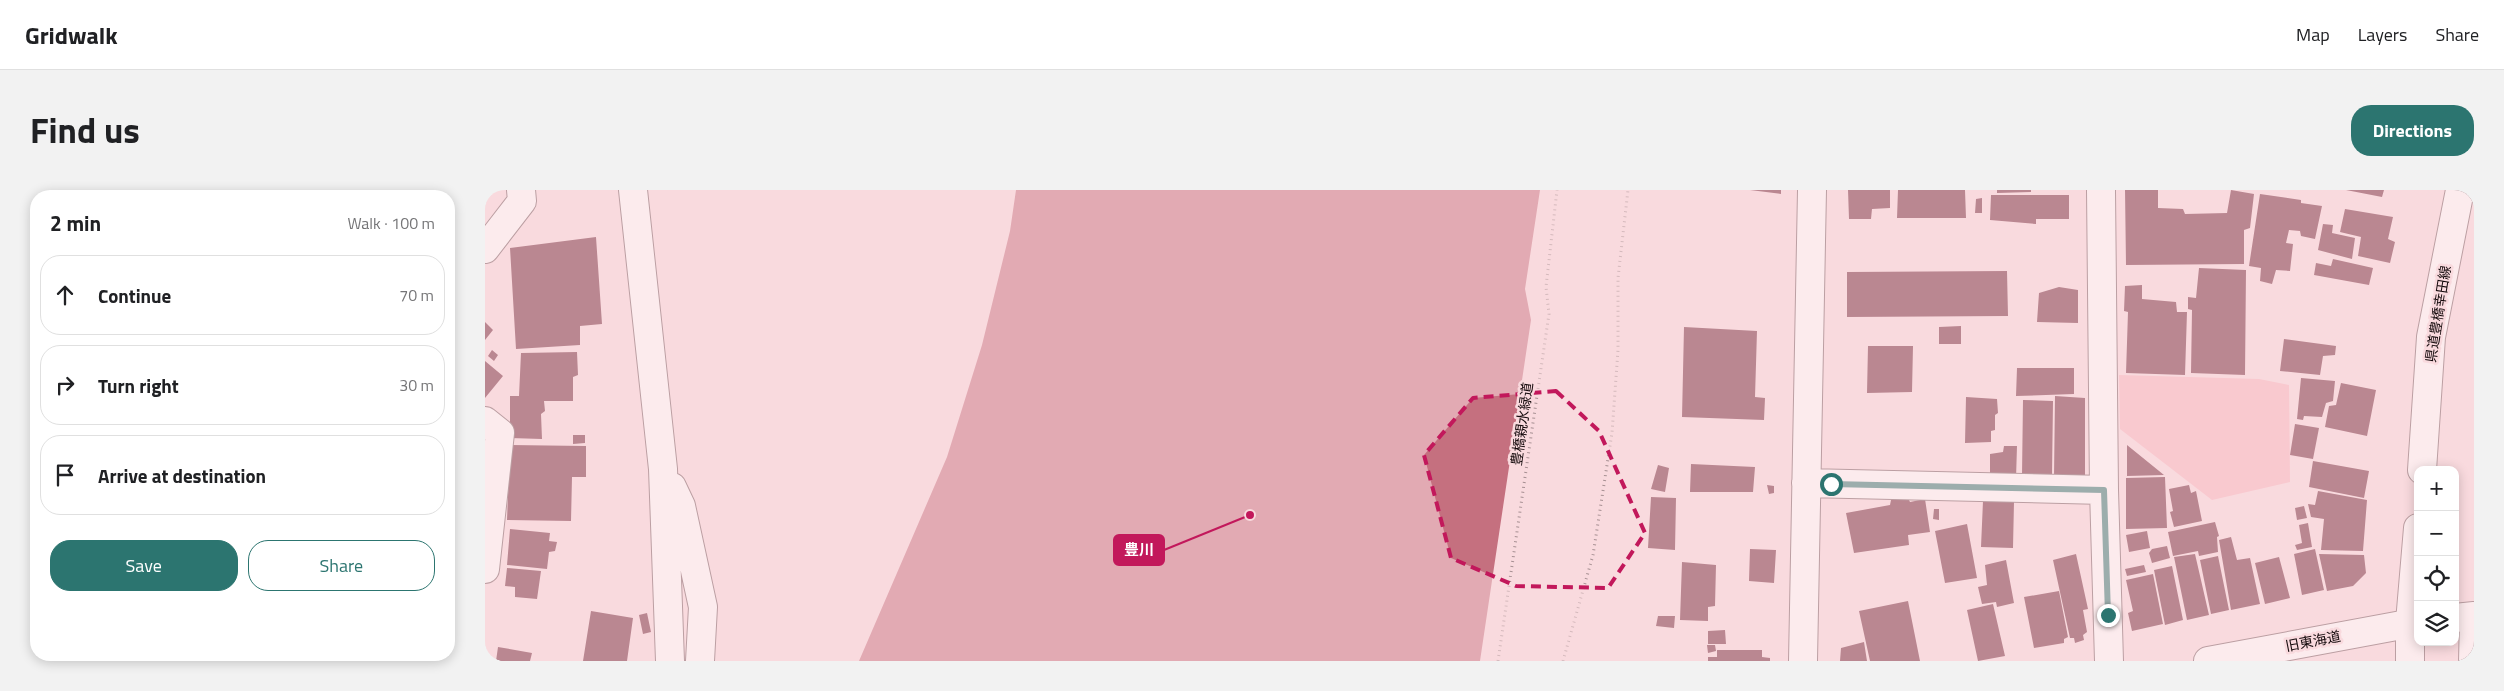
<!DOCTYPE html>
<html lang="en">
<head>
<meta charset="utf-8">
<style>
  :root { --surface:#fff; --page:#f2f2f2; --text:#202124; --muted:#757577; --line:#e0e0e0; --accent:#2c7570 }
  body { margin:0; font-family:"Titillium Web","Noto Sans JP",sans-serif; background:var(--page); color:var(--text) }
  .controls { position:absolute; right:15px; bottom:15px; display:grid; overflow:hidden; border-radius:10px; box-shadow:0 2px 12px #0003 }
  .controls button { width:45px; height:45px; display:grid; place-items:center; padding:0; border:0; border-bottom:1px solid var(--line); background:var(--surface); color:var(--text); font:25px sans-serif }
  .stop { position:absolute; width:15px; height:15px; margin:-11px; border:4px solid #2c7570; border-radius:50%; background:#fff }
  .stop.end { background:#2c7570; border-color:#fff; box-shadow:0 1px 5px #0008 }
  .list { margin:0; padding:0; list-style:none }
  h2 { display:flex; justify-content:space-between; align-items:center; height:65px; margin:0; padding:0 20px; font-size:21px }
  h2 small { font-size:16px; font-weight:400; color:var(--muted) }
  .list li { display:grid; grid-template-columns:32px 1fr auto; gap:15px; align-items:center; box-sizing:border-box; height:80px; margin:0 10px 10px; padding:0 10px; border:1px solid var(--line); border-radius:20px }
  .list b { display:block; font-size:19px; white-space:nowrap }
  .list em { font-size:16px; font-style:normal; color:var(--muted) }
  .actions { display:flex; gap:10px; padding:15px 20px }
  .actions a { flex:1; padding:11px 0; border:1px solid var(--accent); border-radius:20px; text-align:center; font-size:18px; color:var(--accent) }
  .actions .main { background:var(--accent); color:#fff }
  .icon { flex:none; width:28px; height:28px; fill:none; stroke:currentColor; stroke-width:2; stroke-linecap:round; stroke-linejoin:round }
  .map { position:relative; flex:none; width:1989px; height:471px; overflow:hidden; border-radius:20px }
  header { display:flex; align-items:center; gap:30px; box-sizing:border-box; height:70px; padding:0 25px; background:var(--surface); border-bottom:1px solid var(--line) }
  header strong { font-size:24px }
  nav { display:flex; gap:28px; margin-inline-start:auto; font-size:18px }
  .intro { display:flex; align-items:center; justify-content:space-between; box-sizing:border-box; height:120px; padding:0 30px }
  h1 { margin:0; font-size:35px }
  .button { padding:12px 22px; border-radius:20px; background:var(--accent); color:#fff; font-size:18px; font-weight:700 }
  main { display:flex; gap:30px; padding:0 30px }
  aside { flex:1; background:var(--surface); border-radius:20px; box-shadow:0 2px 12px #0003 }
  .map>svg:first-child { display:block }
  .green { fill:#f9b3bd }
  .water { fill:#c5707f }
  .building { fill:#6e2234 }
  .lines { fill:none; stroke-linecap:round; stroke-linejoin:round }
  .minor-casing { stroke:#71575b; stroke-width:30 }
  .tertiary-casing { stroke:#71575b; stroke-width:30 }
  .secondary-casing { stroke:#71575b; stroke-width:30 }
  .path { stroke:#a79093; stroke-width:3; stroke-dasharray:1 4; stroke-linecap:butt }
  .minor { stroke:#fff; stroke-width:28 }
  .tertiary { stroke:#fff; stroke-width:28 }
  .secondary { stroke:#fff; stroke-width:28 }
  .route { stroke:#2c7570; stroke-width:6 }
  .marked { fill:none; stroke:#c2185b; stroke-width:4; stroke-dasharray:10 6; stroke-linejoin:round }
  .labels { text-anchor:middle; stroke-width:5; stroke-linejoin:round; paint-order:stroke }
  .street-label { font-size:14px; fill:#140a0c; stroke:#f9dade }
  .leader { fill:none; stroke:#c2185b; stroke-width:2 }
  .callout-dot { fill:#c2185b; stroke:#f9dade; stroke-width:2 }
  .callout { fill:#c2185b; stroke:#c2185b; stroke-width:2 }
  .callout-label { font-size:15px; text-anchor:middle; font-weight:bold; fill:#fff }
</style>
</head>
<body>
<header>
<strong>Gridwalk</strong>
<nav><a>Map</a><a>Layers</a><a>Share</a></nav>
</header>
<div class="intro"><h1>Find us</h1><a class="button">Directions</a></div>
<main>
<aside>
<h2>2 min<small>Walk · 100 m</small></h2>
<ul class="list">
<li><svg class="icon" aria-label="ahead" viewBox="0 0 24 24"><path d="M12 20V5M6 11l6-6 6 6"/></svg><div><b>Continue</b></div><em>70 m</em></li>
<li><svg class="icon" aria-label="right" viewBox="0 0 24 24"><path d="M7 20v-9h11M14 6l5 5-5 5"/></svg><div><b>Turn right</b></div><em>30 m</em></li>
<li><svg class="icon" aria-label="arrive" viewBox="0 0 24 24"><path d="M6 21V4h12l-3 4 3 4H6"/></svg><div><b>Arrive at destination</b></div></li>
</ul>
<div class="actions"><a class="main">Save</a><a>Share</a></div>
</aside>
<div class="map">
<svg width="1989" height="471" viewBox="0 0 1989 471">
  <rect width="100%" height="100%" fill="#f9dade"/>
  <!-- green -->
  <path class="green" d="M1634,185L1774,189L1804,195L1805,292L1727,310L1635,239Z"/>
  <!-- water -->
  <path class="water" d="M531,0H1055L1040,99L1046,130L995,471H374L462,267L497,155L525,41Z"/>
  <!-- building -->
  <path class="building" d="M1265,0H1296V4Z
    M1363,0H1405V18L1387,19L1386,29H1364Z
    M1413,0H1480L1481,28H1412Z
    M1512,0H1546V2L1512,3Z
    M1640,0H1673V18L1698,19L1700,24L1742,23L1746,0L1769,4L1765,38L1759,40V74L1641,75Z
    M1861,0H1899L1897,7Z
    M1775,4L1816,10V13L1837,16L1830,49L1816,46L1815,41L1804,40L1801,53L1808,54L1805,81L1791,80L1787,94L1775,91L1776,78L1764,76Z
    M1506,5H1584V29H1551V34L1505,30Z
    M1497,8V23H1490L1491,9Z
    M1860,19L1908,27L1903,49L1910,52L1905,73L1873,66L1876,47L1855,42Z
    M1838,34L1848,35L1847,43L1870,48L1867,69L1833,60Z
    M111,47L117,134L95,136V155L31,159L25,58Z
    M1848,69L1888,78L1884,95L1829,85L1831,73L1846,76Z
    M1714,78L1761,80L1760,185L1706,183L1707,120L1703,119V107L1711,108Z
    M1522,81L1523,126L1362,127V82Z
    M1657,95V109L1691,112L1692,122H1702L1700,185L1641,183L1643,122L1639,121L1640,96Z
    M1574,97L1593,100V133L1552,132L1554,103Z
    M0,132L8,140L0,150Z
    M1476,136V154H1454V137Z
    M1199,137L1272,141L1270,207L1280,208L1279,230L1197,227Z
    M1799,149L1851,156L1850,165L1838,166L1835,185L1795,181Z
    M1383,156H1428L1427,202L1382,203Z
    M7,160L13,165L9,171L3,166Z
    M92,162L93,185L88,187V211H59L60,221L56,224L57,249L25,248V206H34L36,163Z
    M0,171L18,186L0,208Z
    M1532,178H1589V204L1531,206Z
    M1816,188L1850,191L1848,211L1841,213L1837,227L1819,226L1818,230L1812,229Z
    M1856,193L1891,200L1882,246L1840,237L1844,216L1851,215Z
    M1570,206L1600,208V286L1569,287Z
    M1481,207L1512,209L1513,223L1510,225V240L1506,241V252L1480,253Z
    M1538,210L1568,211L1567,286L1537,285Z
    M1810,234L1834,238L1828,269L1805,265Z
    M88,245H100V253L88,254Z
    M25,255L101,256V287H87L86,331L22,330Z
    M1642,255L1679,285L1642,286Z
    M1519,256H1532L1531,289H1505V264L1518,262Z
    M1828,271L1884,281L1879,308L1824,297Z
    M1206,274L1270,277L1268,302H1205Z
    M1173,275L1184,278L1180,302L1166,299Z
    M1680,287L1682,338L1641,339V288Z
    M1282,295L1289,296V303L1284,304Z
    M1704,295L1706,303L1711,301L1717,331L1689,337L1685,322L1688,321L1684,299Z
    M1833,301L1882,310L1878,361L1836,360L1839,329L1826,327L1823,314L1830,315Z
    M1166,307L1191,308L1190,360L1163,358Z
    M1423,308L1425,312L1440,309L1445,342L1423,345L1424,355L1369,363L1361,323L1405,315L1406,310Z
    M1498,311L1529,312L1528,358L1496,357Z
    M1819,316L1822,328L1812,330L1810,318Z
    M1449,319H1454V330L1448,329Z
    M1730,332L1734,346L1732,347L1733,362L1714,366L1713,361L1688,366L1683,342Z
    M1823,333L1827,357L1812,360L1810,355L1817,353L1814,335Z
    M1482,334L1492,388L1460,393L1450,341Z
    M25,339L65,343L64,351L72,352L70,361L64,362L62,379L22,375Z
    M1662,341L1665,358L1644,362L1641,345Z
    M1746,347L1752,370L1765,368L1775,414L1746,420L1734,350Z
    M1682,356L1685,368L1667,373L1664,363L1667,359Z
    M1265,359L1291,360L1289,393L1264,391Z
    M1830,359L1839,400L1817,405L1809,364Z
    M1591,364L1603,419L1598,420L1602,442L1598,445L1599,450L1590,453L1589,448H1585L1568,370Z
    M1710,364L1724,425L1702,430L1689,367Z
    M1834,364L1879,365L1881,383L1868,396L1842,401Z
    M1733,366L1744,420L1726,424L1715,370Z
    M1794,367L1805,408L1780,414L1770,373Z
    M1521,370L1529,413L1512,417L1511,412L1497,414L1493,397L1502,395L1500,375Z
    M1197,372L1231,375L1230,416L1223,417V431L1195,430Z
    M1659,375L1661,382L1642,386L1640,379Z
    M1687,376L1698,430L1680,435L1669,380Z
    M22,378L56,381L52,409L30,407V397L20,396Z
    M1668,384L1678,434L1647,441L1643,423L1648,421L1641,390Z
    M1574,401L1583,447L1579,449V453L1549,458L1539,407Z
    M1423,411L1435,471H1385L1374,421Z
    M1508,414L1520,466L1493,471L1482,420Z
    M106,421L148,428L142,471H98Z
    M162,423L166,442L158,444L154,425Z
    M1173,426H1190L1189,438L1171,436Z
    M1240,440L1241,454H1223V441Z
    M1379,452L1382,471H1355L1356,458Z
    M1222,455H1230L1231,461L1223,463Z
    M13,457L47,463L45,471H11Z
    M1232,460H1277V467L1285,468V471H1223V467H1232Z"/>
  <g class="lines">
    <defs>
      <path id="minor" d="M148,0L178,279L185,471
        M0,59L37,11L36,0
        M0,231L15,243L0,379
        M187,297L196,316L218,417L215,471"/>
      <path id="tertiary" d="M1616,0L1619,300L1624,471
        M1321,293L1619,300
        M1970,428L1989,426
        M1318,471L1327,0
        M1723,471L1933,432"/>
      <path id="secondary" d="M1937,280L1946,147L1975,0
        M1925,471V432L1933,338
        M1988,471L1989,428"/>
    </defs>
    <!-- minor casing -->
    <use href="#minor" class="minor-casing"/>
    <!-- tertiary casing -->
    <use href="#tertiary" class="tertiary-casing"/>
    <!-- secondary casing -->
    <use href="#secondary" class="secondary-casing"/>
    <!-- path -->
    <path class="path" d="M1013,471L1064,124L1061,97L1072,0
      M1078,471L1108,365L1127,243L1133,160V88L1143,0"/>
    <!-- minor -->
    <use href="#minor" class="minor"/>
    <!-- tertiary -->
    <use href="#tertiary" class="tertiary"/>
    <!-- secondary -->
    <use href="#secondary" class="secondary"/>
  </g>
  <g class="lines">
    <!-- route -->
    <path class="route" d="M1346,294L1619,300L1623,425"/>
  </g>
  <!-- marked area -->
  <path d="M0 0H1989V471H0ZM1071,201L1114,241L1160,343L1123,398L1031,396L966,368L939,265L988,208Z" fill="#f9dade" fill-opacity=".55" fill-rule="evenodd"/>
  <path class="marked" d="M1071,201L1114,241L1160,343L1123,398L1031,396L966,368L939,265L988,208Z"/>
  <g class="labels">
    <!-- street labels -->
    <g class="street-label">
      <text transform="translate(1953 124) rotate(-81)" y="5">県道豊橋幸田線</text>
      <text transform="translate(1037 234) rotate(-82)" y="5">豊橋親水緑道</text>
      <text transform="translate(1828 451) rotate(-11)" y="5">旧東海道</text>
    </g>
  </g>
  <!-- callouts -->
  <path class="leader" d="M765 325L679 360"/>
  <circle class="callout-dot" cx="765" cy="325" r="5"/>
  <rect class="callout" x="629" y="345" width="50" height="30" rx="5"/>
  <g class="callout-label">
    <text x="654" y="365">豊川</text>
  </g>
</svg>
<div class="controls">
<button>+</button>
<button>−</button>
<button><svg class="icon" aria-label="locate" viewBox="0 0 24 24"><circle cx="12" cy="12" r="6"/><path d="M12 2v4M12 18v4M2 12h4M18 12h4"/></svg></button>
<button><svg class="icon" aria-label="layers" viewBox="0 0 24 24"><path d="M12 4l9 5-9 5-9-5zM3 14l9 5 9-5"/></svg></button>
</div>
<div class="stop" style="left:1346px;top:294px"></div>
<div class="stop end" style="left:1623px;top:425px"></div>
</div>
</main>
</body>
</html>
